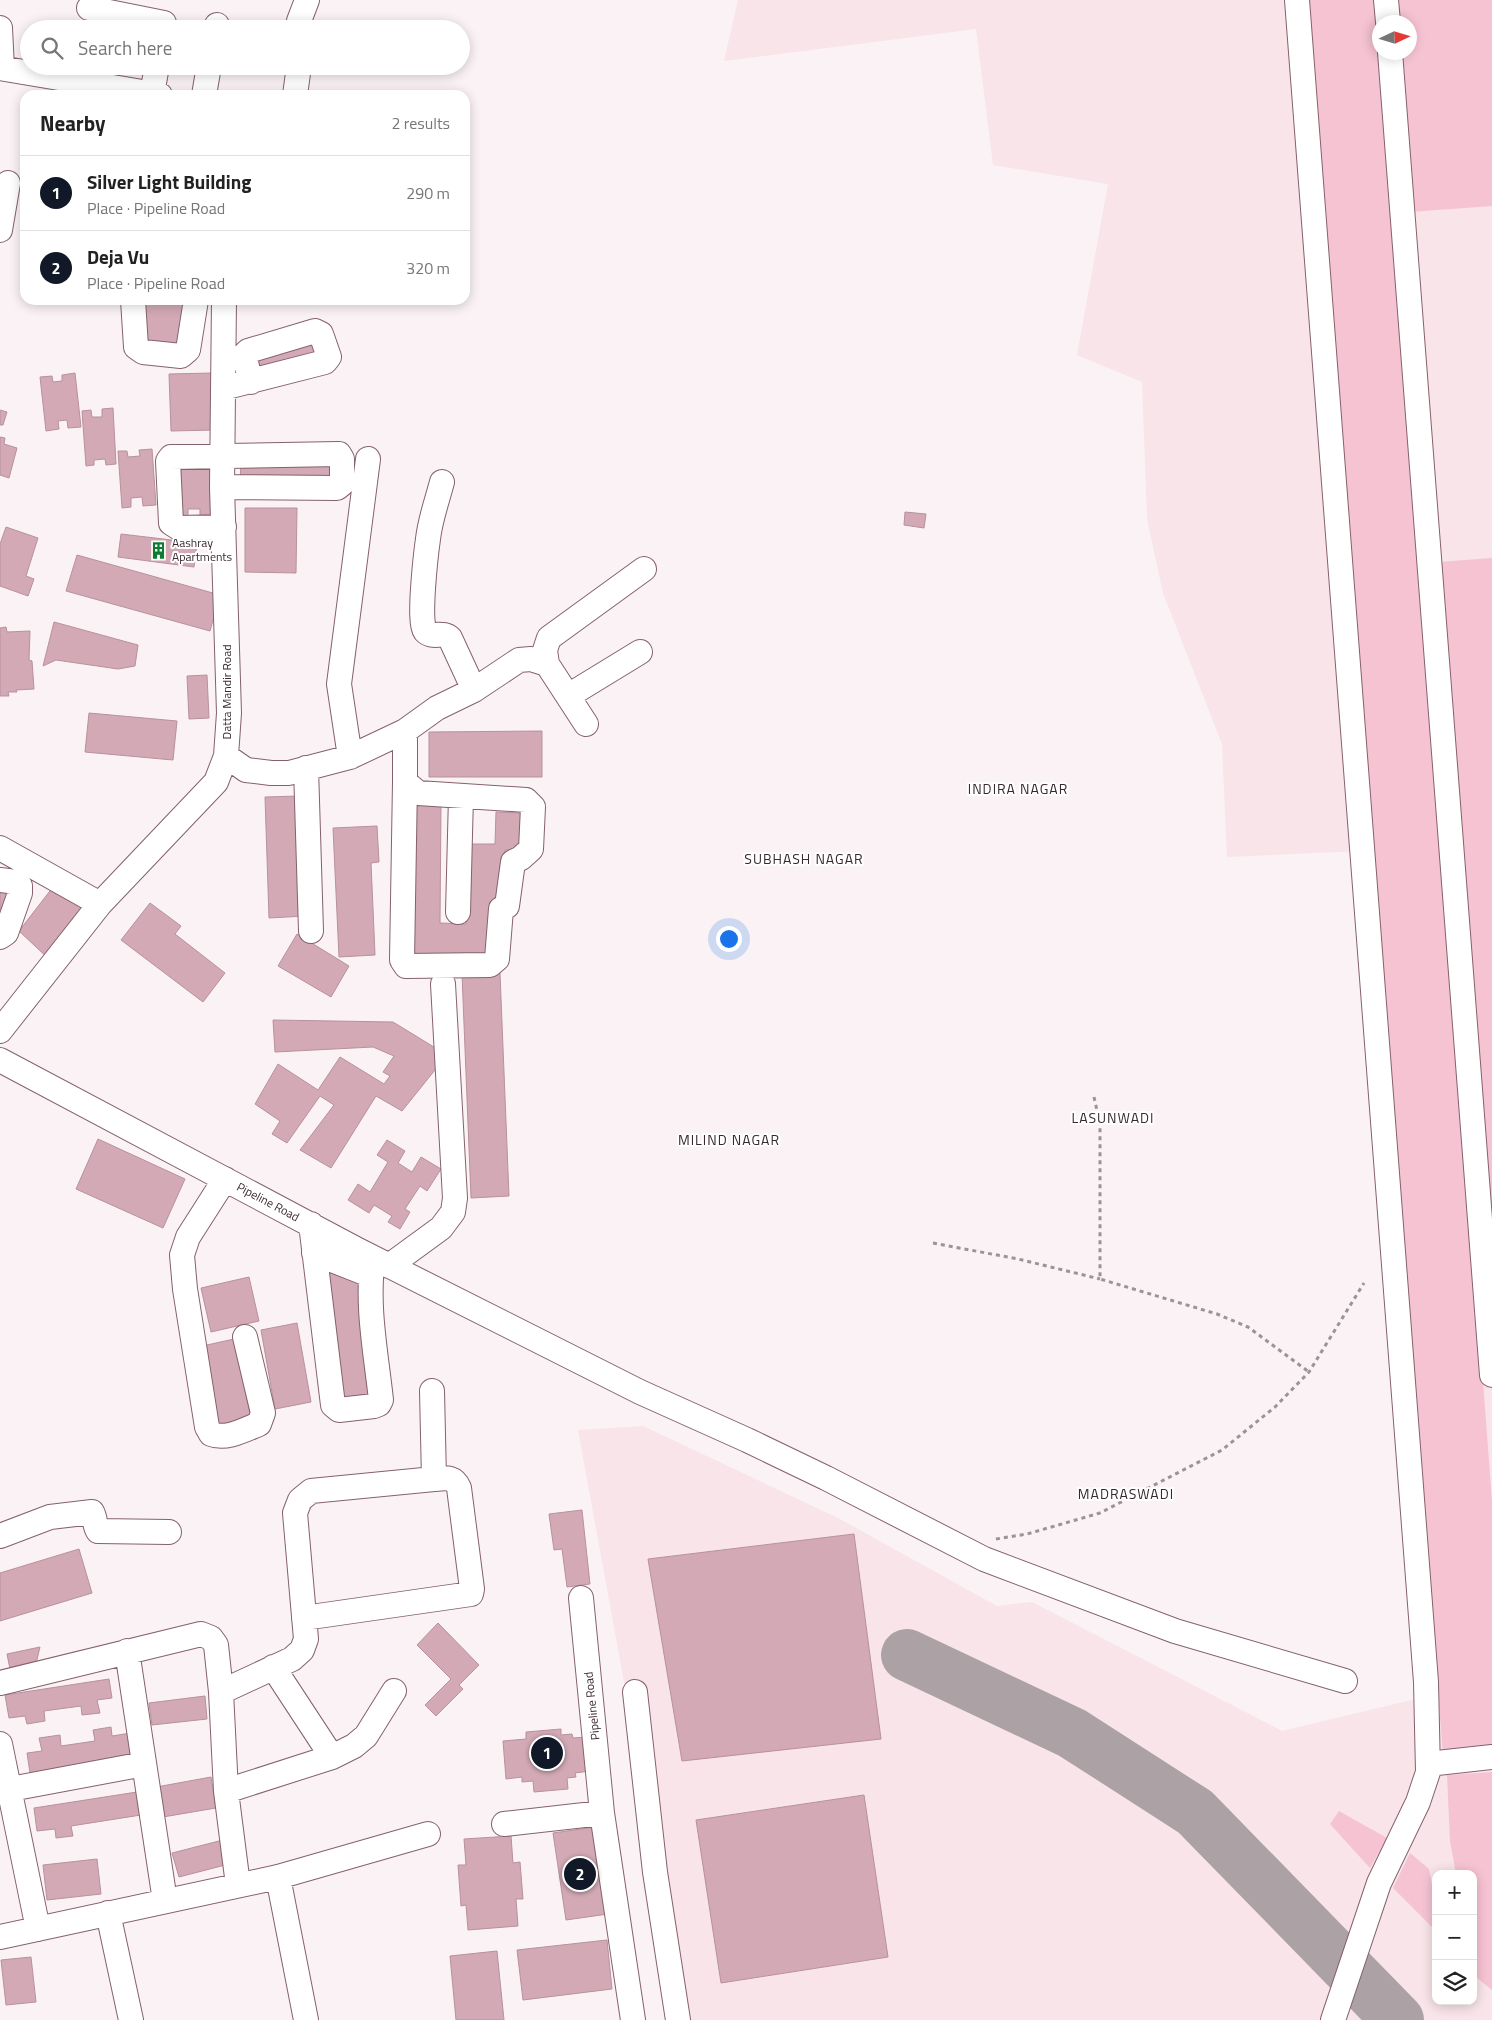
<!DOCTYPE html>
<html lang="en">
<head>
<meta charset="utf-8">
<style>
  :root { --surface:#fff; --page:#f2f2f2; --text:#222; --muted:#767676; --line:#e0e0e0; --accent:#111827 }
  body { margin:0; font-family:"Titillium Web",sans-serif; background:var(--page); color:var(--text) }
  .controls { position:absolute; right:15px; bottom:15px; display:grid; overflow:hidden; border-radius:10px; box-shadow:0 2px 12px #0003 }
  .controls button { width:45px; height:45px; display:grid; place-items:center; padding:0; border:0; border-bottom:1px solid var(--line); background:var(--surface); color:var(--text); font:25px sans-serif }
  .compass { position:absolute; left:1372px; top:15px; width:45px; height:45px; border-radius:50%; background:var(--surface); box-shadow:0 2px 12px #0003; rotate:86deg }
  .you { position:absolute; left:728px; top:938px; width:18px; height:18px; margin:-12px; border:4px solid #fff; border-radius:50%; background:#1a73e8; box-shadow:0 0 0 8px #1a73e833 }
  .badge { display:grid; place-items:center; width:32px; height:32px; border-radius:50%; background:var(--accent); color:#fff; font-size:16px; font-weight:700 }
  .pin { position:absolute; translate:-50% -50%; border:2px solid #fff; box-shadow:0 1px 5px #0006 }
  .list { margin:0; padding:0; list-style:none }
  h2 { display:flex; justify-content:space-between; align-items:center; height:65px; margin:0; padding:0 20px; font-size:21px }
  h2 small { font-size:16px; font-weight:400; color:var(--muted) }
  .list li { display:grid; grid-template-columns:32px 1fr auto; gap:15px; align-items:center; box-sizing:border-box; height:75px; padding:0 20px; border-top:1px solid var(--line) }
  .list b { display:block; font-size:19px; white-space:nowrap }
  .list p { margin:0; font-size:16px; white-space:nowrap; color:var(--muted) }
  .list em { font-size:16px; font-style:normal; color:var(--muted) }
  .icon { flex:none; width:28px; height:28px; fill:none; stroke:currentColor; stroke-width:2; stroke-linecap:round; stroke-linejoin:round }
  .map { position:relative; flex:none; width:1492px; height:2020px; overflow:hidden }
  .search { position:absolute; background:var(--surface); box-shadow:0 2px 12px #0003; left:20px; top:20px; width:450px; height:55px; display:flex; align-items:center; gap:12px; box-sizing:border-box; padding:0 18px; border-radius:28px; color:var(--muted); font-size:19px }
  .panel { position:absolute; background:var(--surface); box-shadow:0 2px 12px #0003; left:20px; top:90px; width:450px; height:215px; border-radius:15px }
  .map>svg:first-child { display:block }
  .built { fill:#f8e4e9; fill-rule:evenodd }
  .green { fill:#f6c3d3 }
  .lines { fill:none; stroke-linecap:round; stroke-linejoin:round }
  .taxiway { stroke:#aca1a4; stroke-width:52 }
  .building { fill:#d2a9b5; stroke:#b8919d }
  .minor-casing { stroke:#85616c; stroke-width:26 }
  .path { stroke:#9e9295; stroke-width:3; stroke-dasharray:4 4; stroke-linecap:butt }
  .minor { stroke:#fff; stroke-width:24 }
  .labels { text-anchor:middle; stroke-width:4; stroke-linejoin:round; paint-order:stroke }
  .poi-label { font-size:12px; fill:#39292e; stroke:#fff; text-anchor:start }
  .street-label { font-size:12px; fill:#39292e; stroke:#fff }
  .neighbourhood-label { font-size:14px; letter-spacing:1px; fill:#39292e; stroke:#fff }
</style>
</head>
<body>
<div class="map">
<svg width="1492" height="2020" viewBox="0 0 1492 2020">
  <rect width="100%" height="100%" fill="#faf2f4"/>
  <!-- built -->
  <path class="built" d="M738,0H1492V2020H669L641,1775L578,1430L643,1426L840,1519L997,1606L1032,1602L1282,1731L1416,1699L1361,851L1227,857L1222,744L1163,593L1147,519L1142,382L1077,355L1108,184L993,165L976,29L724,61ZM1380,22H1410V52H1380ZM1436,1874H1473V2001H1436Z"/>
  <!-- green -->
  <path class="green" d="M1309,0H1379L1380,52L1383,53L1492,1501V1753L1443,1756Z
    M1393,0H1492V206L1410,212L1398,53L1410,52V22H1395Z
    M1492,558V1231L1438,562Z
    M1492,1772V1990L1476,1977L1473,1962V1874H1456L1450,1841L1447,1775Z
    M1339,1811L1387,1838L1370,1868L1330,1824Z
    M1410,1853L1429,1869L1436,1906V1931L1393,1888Z"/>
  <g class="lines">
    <!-- taxiway -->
    <path class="taxiway" d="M907,1655L1072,1733L1195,1812L1398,2020"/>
  </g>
  <!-- building -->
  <path class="building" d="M138,300H194L183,352L141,346Z
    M317,333L324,357L255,378L248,354Z
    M75,373L81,427L68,428L67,420L58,421L59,429L46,431L40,377L52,376L53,382L62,381V375Z
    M213,373L214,430L171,431L169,374Z
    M113,408L116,464L106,465L105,459L94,460V465L86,466L82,411L91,410L92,417H102V409Z
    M0,410L7,412L3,425H0Z
    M0,437L5,438L4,444L17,448L9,478L0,475Z
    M152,449L156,505L143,506L142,497L131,498V507L122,508L118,451H127L128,457L140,456L139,450Z
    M338,457L337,485L240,484L241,460Z
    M173,465H187V469H199L200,465L212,466V515L200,516V509H188V516H173Z
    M245,508H297L296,573L245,572Z
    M905,512L926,514L924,528L904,525Z
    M6,527L38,538L26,576L34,579L28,596L0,586V544Z
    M121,534L197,543L194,567L118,557Z
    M77,555L220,595L210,631L66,591Z
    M54,622L138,645L135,666L118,669L56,660L43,666Z
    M6,627L7,632L30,631L29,660L32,661L34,689L16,690L17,692H8L9,696H0V628Z
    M207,675L209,718L189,719L187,676Z
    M89,713L177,721L173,760L85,752Z
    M542,731V777H429V732Z
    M300,796L305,916L269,918L265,797Z
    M410,803H441L440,923L466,924L467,844H495L496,812L522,813V850H505V903L492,958L409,962Z
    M377,826L379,862L371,863L375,955L339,957L333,828Z
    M0,883L16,886L0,915Z
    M53,887L91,909L51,961L19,931Z
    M150,903L181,926L175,934L225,973L203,1002L121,940Z
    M297,934L349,966L331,997L278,966Z
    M500,973L509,1196L471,1198L462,974Z
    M273,1020L393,1022L447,1055L402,1111L376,1096L331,1168L300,1150L334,1105L320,1096L287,1143L272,1134L280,1121L255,1104L278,1064L318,1090L340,1057L384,1084L390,1076L383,1072L394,1056L373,1047L275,1052Z
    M98,1139L185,1179L163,1228L76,1189Z
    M387,1140L405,1151L398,1163L412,1172L421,1157L441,1169L427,1191L420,1186L405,1209L410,1212L400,1229L388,1222L392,1216L374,1205L369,1213L348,1200L358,1184L370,1192L388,1162L377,1155Z
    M338,1269L360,1272L376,1399L336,1404L319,1272Z
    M249,1277L259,1321L211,1332L201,1288Z
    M297,1323L311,1402L275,1409L261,1330Z
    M234,1339L251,1419L215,1427L198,1347Z
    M582,1510L590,1584L567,1587L562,1549L554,1550L549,1514Z
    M854,1534L881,1739L682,1761L648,1559Z
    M79,1549L92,1593L0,1621V1573Z
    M438,1623L479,1665L459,1685L463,1689L436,1716L425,1705L451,1679L417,1645Z
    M40,1647L35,1668L10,1669L7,1654Z
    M109,1679L112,1698L97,1700L100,1713L82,1715L81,1706L44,1711L45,1721L27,1724L25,1716L9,1718L5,1695Z
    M205,1696L207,1719L152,1725L149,1703Z
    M111,1727L112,1736L131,1733L135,1756L30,1773L27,1753L42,1751L39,1738L60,1735L61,1746L95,1741L93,1730Z
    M561,1729V1735L572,1734L573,1738L586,1737L590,1771L575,1773L576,1777L567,1778L568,1789L534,1792L533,1781L522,1782V1777L506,1779L503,1741L526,1739V1732Z
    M211,1777L216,1808L157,1818L151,1788Z
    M137,1792L141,1815L71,1826L73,1836L56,1838L55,1829L37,1831L34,1808Z
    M864,1795L888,1957L721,1983L696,1820Z
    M595,1827L608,1914L566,1920L553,1833Z
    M511,1836L513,1863L520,1862L523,1899H516L518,1926L468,1930L466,1905L461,1906L458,1865H466L464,1839Z
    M223,1840L229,1864L179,1877L172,1853Z
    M97,1859L101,1894L47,1900L43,1865Z
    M607,1940L612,1989L523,2000L517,1950Z
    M497,1951L504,2020H456L450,1956Z
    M31,1957L36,2002L6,2005L1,1960Z"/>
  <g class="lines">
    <defs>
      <path id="minor" d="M1297,0L1426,1682L1428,1772L1418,1802L1379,1883L1333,2020
        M1386,0L1388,22
        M89,8L164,23
        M0,28L2,68
        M216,29L217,25
        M301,29L299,21L307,0
        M1390,52L1492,1375
        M0,68L160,95
        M152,94L157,66
        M204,95L209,66
        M295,95L299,66
        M0,230L8,183
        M133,300L136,347L143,352L181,356L188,350L196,300
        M223,388L325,362L329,357L321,334L315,331L248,351L244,355L251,382
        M442,482C437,501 430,520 428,539C426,553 418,622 425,631C432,639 443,631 450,638L474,690
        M222,487L337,488L342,484V459L339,454L171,457L168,461L171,523L179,528L224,527
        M547,664L545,650L549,638L644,569
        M568,696L640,652
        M226,756L246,770L271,773H289L350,757L405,731L437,708L474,690L519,660L531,659L547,664L586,724
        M350,757L339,684L368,459
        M306,768L311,931
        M405,782L402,960L406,966L490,965L497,959L501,909L507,906L513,862L521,858L531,849L533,807L526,800L418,793L405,782V731
        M0,848L100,904
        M0,880L16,882L20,886V893L6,933L0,937
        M458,912L461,796
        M0,1031L100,904L216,782L226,756L229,713L222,487L224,300
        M0,1060L358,1250L640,1392L747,1440L826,1478L984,1559L1175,1631L1345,1681
        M225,1179L188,1237L182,1255L185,1289L207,1427L211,1434C226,1440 244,1430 259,1424L263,1413L245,1337
        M311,1224L333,1405L339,1410L374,1406L379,1404L381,1400C376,1353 366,1305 373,1258
        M314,1253L370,1275
        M389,1266L441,1228L453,1212L455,1198L443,984
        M0,1536L50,1517L92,1512C96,1519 94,1525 98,1531L169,1532
        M581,1598L602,1813L633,2020
        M304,1618L471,1594L472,1589L459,1488C454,1476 446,1478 434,1479
        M127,1651L165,1901
        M273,1667L332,1757
        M0,1683L201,1634L211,1638L216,1645L221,1692
        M635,1692L655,1872L678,2020
        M0,1744L38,1929
        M1428,1764L1492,1757
        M0,1791L144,1764
        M226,1791L332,1757L354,1746L366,1736L394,1691
        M504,1824L602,1813
        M278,1877L306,2020
        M238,1885L226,1791L221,1692L292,1659L302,1650L306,1639L295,1513L300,1500L311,1491L434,1479L432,1391
        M108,1913L131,2020
        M0,1937L278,1877L428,1834"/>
    </defs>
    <!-- minor casing -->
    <use href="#minor" class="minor-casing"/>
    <!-- path -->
    <path class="path" d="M1094,1097L1100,1124V1279L1217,1314L1248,1327L1309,1372
      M933,1243L1018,1259L1100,1279
      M996,1539L1027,1534L1100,1513L1222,1450L1275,1407L1309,1372L1364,1283"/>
    <!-- minor -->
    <use href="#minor" class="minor"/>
  </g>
  <!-- icons -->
  <defs>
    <symbol id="building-bare" viewBox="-9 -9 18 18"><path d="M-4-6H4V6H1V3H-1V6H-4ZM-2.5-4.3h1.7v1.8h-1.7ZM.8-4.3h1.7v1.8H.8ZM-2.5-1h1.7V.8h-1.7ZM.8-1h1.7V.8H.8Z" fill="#0a7d33" stroke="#fff" stroke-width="2.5" paint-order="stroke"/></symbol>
  </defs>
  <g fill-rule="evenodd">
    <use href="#building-bare" x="146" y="538" width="25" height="25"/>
  </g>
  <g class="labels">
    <!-- poi labels -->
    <g class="poi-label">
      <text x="172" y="547">Aashray<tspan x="172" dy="14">Apartments</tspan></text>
    </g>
    <!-- street labels -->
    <g class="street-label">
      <text transform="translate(227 692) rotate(-90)" y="4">Datta Mandir Road</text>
      <text transform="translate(268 1202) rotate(28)" y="4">Pipeline Road</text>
      <text transform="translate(592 1706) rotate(-96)" y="4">Pipeline Road</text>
    </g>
    <!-- neighbourhood labels -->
    <g class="neighbourhood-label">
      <text x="1018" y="794">INDIRA NAGAR</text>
      <text x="804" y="864">SUBHASH NAGAR</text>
      <text x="1113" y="1123">LASUNWADI</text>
      <text x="729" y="1145">MILIND NAGAR</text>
      <text x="1126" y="1499">MADRASWADI</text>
    </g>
  </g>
</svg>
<div class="controls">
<button>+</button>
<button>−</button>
<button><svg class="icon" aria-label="layers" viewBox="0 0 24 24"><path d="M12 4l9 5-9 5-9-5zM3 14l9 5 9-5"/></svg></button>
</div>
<svg class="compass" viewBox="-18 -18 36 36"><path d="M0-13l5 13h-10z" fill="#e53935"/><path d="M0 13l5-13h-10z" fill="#767676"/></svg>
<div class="you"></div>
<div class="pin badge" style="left:547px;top:1753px">1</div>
<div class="pin badge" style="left:580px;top:1874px">2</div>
<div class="search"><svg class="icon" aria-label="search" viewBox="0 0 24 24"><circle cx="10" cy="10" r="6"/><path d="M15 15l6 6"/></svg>Search here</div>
<section class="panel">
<h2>Nearby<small>2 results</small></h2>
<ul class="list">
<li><span class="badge">1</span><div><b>Silver Light Building</b><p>Place · Pipeline Road</p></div><em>290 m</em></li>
<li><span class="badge">2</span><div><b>Deja Vu</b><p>Place · Pipeline Road</p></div><em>320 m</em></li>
</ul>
</section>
</div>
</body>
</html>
